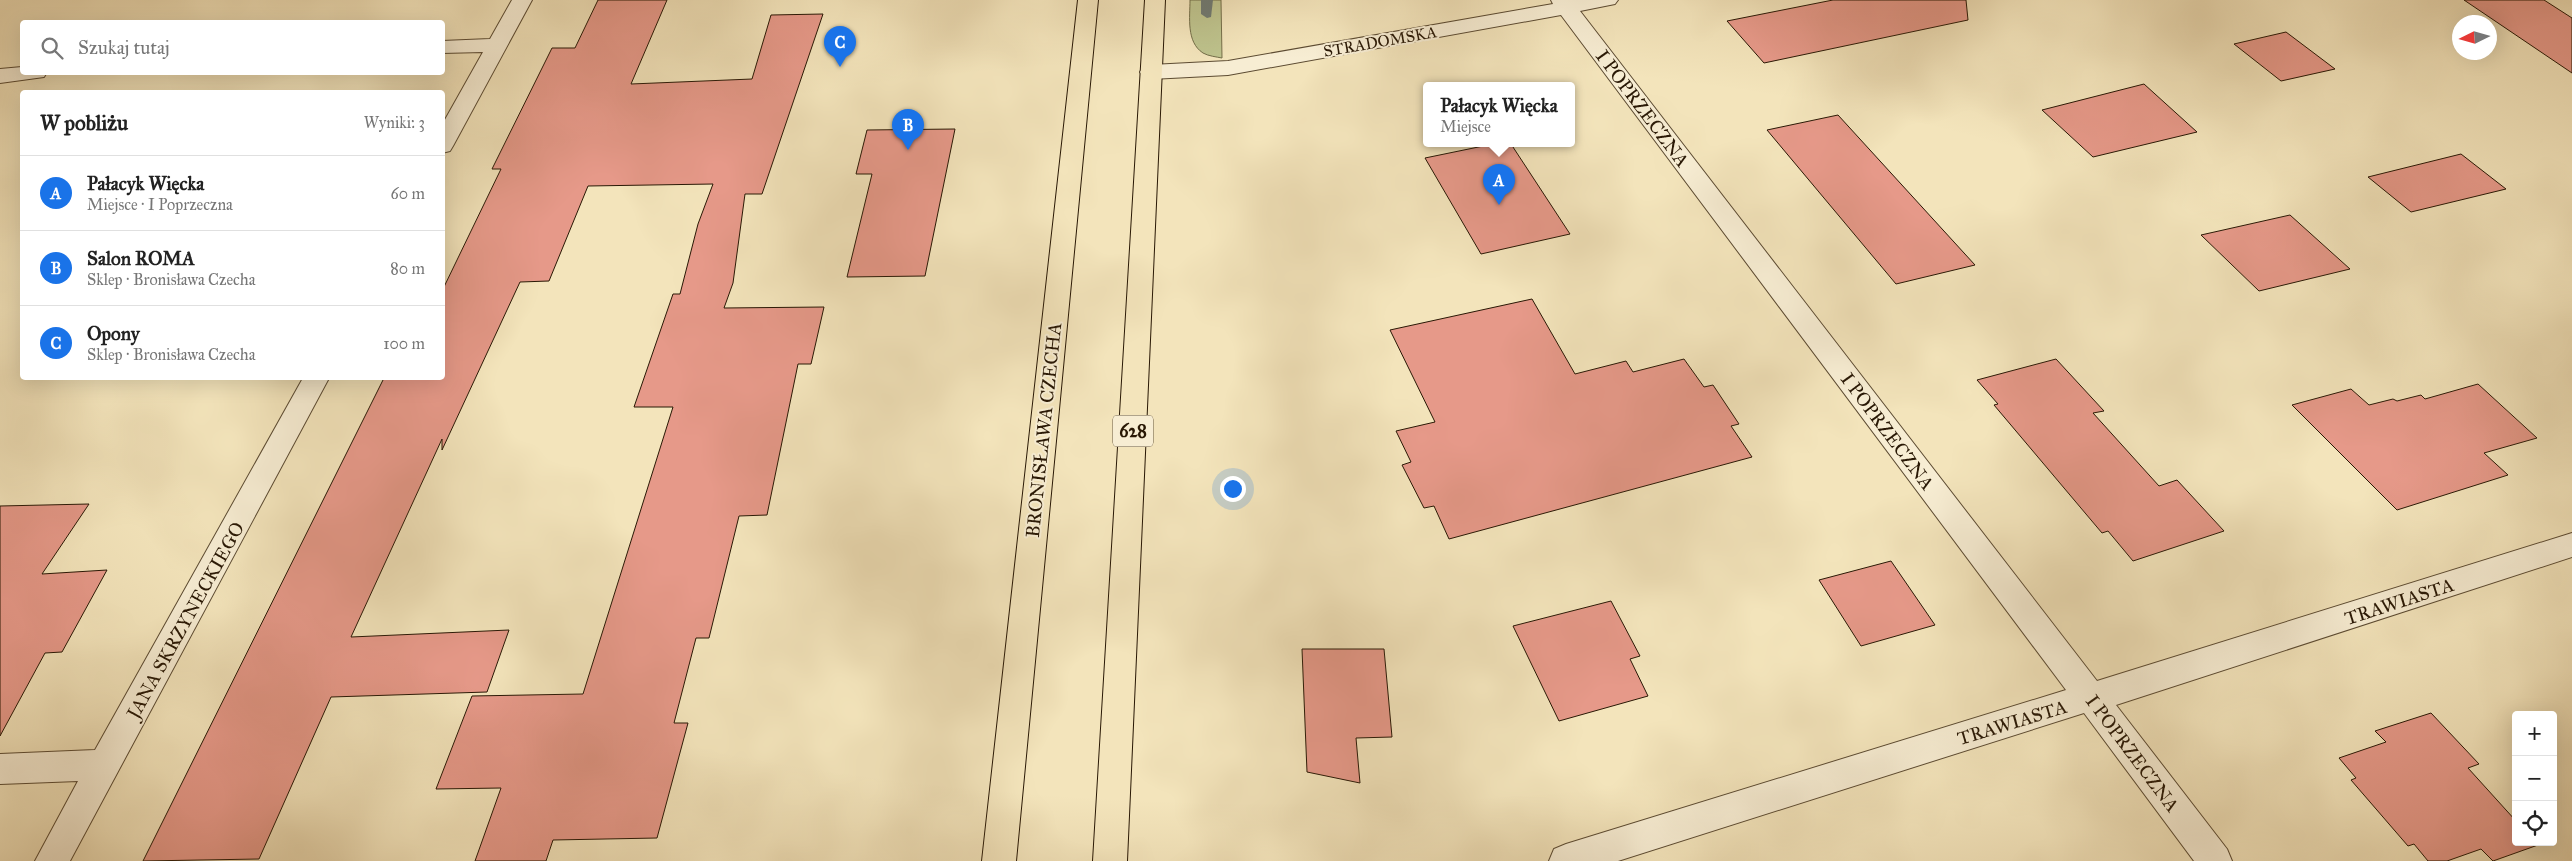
<!DOCTYPE html>
<html lang="pl">
<head>
<meta charset="utf-8">
<style>
  :root { --surface:#fff; --page:#f2f2f2; --text:#222; --muted:#767676; --line:#e0e0e0; --accent:#1a73e8 }
  body { margin:0; font-family:"IM FELL Great Primer",serif; background:var(--page); color:var(--text) }
  .controls { position:absolute; right:15px; bottom:15px; display:grid; overflow:hidden; border-radius:5px; box-shadow:0 5px 20px #0002 }
  .controls button { width:45px; height:45px; display:grid; place-items:center; padding:0; border:0; border-bottom:1px solid var(--line); background:var(--surface); color:var(--text); font:25px sans-serif }
  .compass { position:absolute; left:2452px; top:15px; width:45px; height:45px; border-radius:50%; background:var(--surface); box-shadow:0 5px 20px #0002; rotate:265deg }
  .you { position:absolute; left:1232px; top:488px; width:18px; height:18px; margin:-12px; border:4px solid #fff; border-radius:50%; background:#1a73e8; box-shadow:0 0 0 8px #1a73e833 }
  .badge { display:grid; place-items:center; width:32px; height:32px; border-radius:50%; background:var(--accent); color:#fff; font-size:16px; font-weight:700 }
  .pin { position:absolute; translate:-50% -41px; filter:drop-shadow(0 1px 2px #0008) }
  .pin::after { content:''; position:absolute; top:26px; width:18px; height:15px; background:inherit; clip-path:polygon(0 0,100% 0,50% 100%) }
  .popup { position:absolute; left:1423px; top:82px; width:152px; height:65px; box-sizing:border-box; display:grid; place-content:center; border-radius:5px; background:var(--surface); filter:drop-shadow(0 1px 4px #0005); font-size:16px; white-space:nowrap; color:var(--muted) }
  .popup b { font-size:19px; color:var(--text) }
  .popup::after { content:''; position:absolute; left:50%; top:100%; margin-left:-10px; border:10px solid transparent; border-top-color:var(--surface) }
  .list { margin:0; padding:0; list-style:none }
  h2 { display:flex; justify-content:space-between; align-items:center; height:65px; margin:0; padding:0 20px; font-size:21px }
  h2 small { font-size:16px; font-weight:400; color:var(--muted) }
  .list li { display:grid; grid-template-columns:32px 1fr auto; gap:15px; align-items:center; box-sizing:border-box; height:75px; padding:0 20px; border-top:1px solid var(--line) }
  .list b { display:block; font-size:19px; white-space:nowrap }
  .list p { margin:0; font-size:16px; white-space:nowrap; color:var(--muted) }
  .list em { font-size:16px; font-style:normal; color:var(--muted) }
  .icon { flex:none; width:28px; height:28px; fill:none; stroke:currentColor; stroke-width:2; stroke-linecap:round; stroke-linejoin:round }
  .map { position:relative; flex:none; width:2572px; height:861px; overflow:hidden }
  .search { position:absolute; background:var(--surface); box-shadow:0 5px 20px #0002; left:20px; top:20px; width:425px; height:55px; display:flex; align-items:center; gap:12px; box-sizing:border-box; padding:0 18px; border-radius:5px; color:var(--muted); font-size:19px }
  .panel { position:absolute; background:var(--surface); box-shadow:0 5px 20px #0002; left:20px; top:90px; width:425px; height:290px; border-radius:5px }
  .map>svg:first-child { display:block }
  .green { fill:#bec38d; stroke:#746e49 }
  .lines { fill:none; stroke-linecap:round; stroke-linejoin:round }
  .stream { fill:#707a72; fill-rule:evenodd }
  .building { fill:#e69989; stroke:#291805 }
  .minor-casing { stroke:#5c4b32; stroke-width:2 }
  .primary-casing { stroke:#291805; stroke-width:2 }
  .minor { fill:#f7edd3; fill-rule:evenodd }
  .primary { fill:#f3e4bb; fill-rule:evenodd }
  .labels { text-anchor:middle; stroke-width:4; stroke-linejoin:round; paint-order:stroke }
  .far-street-label { font-size:16px; fill:#291805; stroke:#f7edd3 }
  .shield { fill:#f7edd3; stroke:#675843; stroke-width:1 }
  .shield-label { font-size:18px; font-weight:bold; fill:#291805 }
  .street-label { font-size:19px; fill:#291805; stroke:#f7edd3 }
</style>
</head>
<body>
<div class="map">
<svg width="2572" height="861" viewBox="0 0 2572 861">
  <rect width="100%" height="100%" fill="#f3e4bb"/>
  <filter id="stains"><feTurbulence type="fractalNoise" baseFrequency=".004" numOctaves="4"/><feColorMatrix values="0 0 0 0 .2 0 0 0 0 .09 0 0 0 0 .02 0 0 0 .5 -.17"/></filter>
  <radialGradient id="worn" r=".72"><stop offset=".6" stop-color="#630" stop-opacity="0"/><stop offset="1" stop-color="#630" stop-opacity=".3"/></radialGradient>
  <!-- green -->
  <path class="green" d="M1190,0H1221L1222,58C1217,57 1208,56 1203,53C1186,42 1190,17 1190,0Z"/>
  <g class="lines">
    <!-- stream -->
    <path class="stream" d="M1201,0H1213L1211,17L1207,18L1201,14Z"/>
  </g>
  <!-- building -->
  <path class="building" d="M598,0H667L631,84L752,79L771,15L823,14L762,194H745L733,283L724,308L824,307L811,364H798L767,515L739,516L709,638H696L674,723H688L657,838L553,840L546,861H475L501,788L436,789L472,696L583,694L673,407H634L673,294H680L698,224L713,184L588,186L549,281L520,282L442,450V439L351,637L509,630L487,692L331,697L259,859L143,861L384,378H442V291L501,169H492L552,48H575Z
    M1833,0H1966L1968,20L1764,63L1727,21Z
    M2464,0H2544L2572,18V73Z
    M2286,32L2335,69L2281,81L2234,44Z
    M2144,84L2197,132L2093,157L2042,110Z
    M1838,115L1975,265L1896,284L1767,130Z
    M955,129L925,276L847,277L872,174H856L867,130Z
    M1493,144H1511L1570,234L1481,254L1425,158Z
    M2461,154L2506,189L2411,212L2368,177Z
    M2290,215L2350,269L2259,291L2201,235Z
    M1532,299L1575,374L1626,361L1633,372L1684,359L1704,387L1713,385L1739,424L1731,426L1752,457L1449,539L1434,506L1424,508L1402,465L1411,462L1396,431L1435,422L1390,330Z
    M2056,359L2104,411L2093,413L2159,486L2177,480L2224,531L2133,561L2108,531L2102,533L1994,405L1998,404L1977,380Z
    M2478,384L2537,438L2484,453L2508,475L2397,510L2292,405L2351,389L2369,405L2393,399L2397,401L2421,395L2425,399Z
    M89,504L42,574L107,570L62,652L45,653L0,736V506Z
    M1891,561L1935,625L1861,646L1819,580Z
    M1611,601L1640,656L1630,659L1648,696L1559,721L1513,626Z
    M1302,649H1384L1392,737L1356,738L1360,783L1307,772Z
    M2431,713L2479,764L2468,768L2516,821V842H2535L2538,845L2493,861L2481,849L2447,861H2428L2414,844L2408,846L2351,780L2356,778L2339,758L2386,742L2375,731Z"/>
  <g class="lines">
    <defs>
      <path id="minor" d="M512,0H532L453,146L450,151L442,153V125L483,52L442,53V41L490,39Z
        M1551,0H1618L1615,4L1580,11L2097,681L2572,533V557L2116,705L2227,849L2232,861H2194L2084,713L1618,861H1549L1554,849L1566,844L2066,690L1561,15L1228,75L1151,79L1143,77L1140,72L1143,67L1151,65L1228,61L1553,4Z
        M22,67V72H47L44,77L0,83V69Z
        M303,378H329L70,861H35L78,781L0,784V754L95,750Z"/>
      <path id="primary" d="M1078,0H1098L1016,861H982Z
        M1145,0H1165L1127,861H1093Z"/>
    </defs>
    <!-- minor casing -->
    <use href="#minor" class="minor-casing"/>
    <!-- primary casing -->
    <use href="#primary" class="primary-casing"/>
    <!-- minor -->
    <use href="#minor" class="minor"/>
    <!-- primary -->
    <use href="#primary" class="primary"/>
  </g>
  <g class="labels">
    <!-- far-street labels -->
    <g class="far-street-label">
      <text transform="translate(1380 41) rotate(-10)" y="6">STRADOMSKA</text>
    </g>
    <!-- shield labels -->
    <rect class="shield" x="1113" y="415.5" width="40" height="31" rx="4"/>
    <g class="shield-label">
      <text x="1133" y="437">628</text>
    </g>
    <!-- street labels -->
    <g class="street-label">
      <text transform="translate(1643 108) rotate(53)" y="7">I POPRZECZNA</text>
      <text transform="translate(1043 430) rotate(-84)" y="7">BRONISŁAWA CZECHA</text>
      <text transform="translate(1888 431) rotate(53)" y="7">I POPRZECZNA</text>
      <text transform="translate(2399 601) rotate(-18)" y="7">TRAWIASTA</text>
      <text transform="translate(185 620) rotate(-61)" y="7">JANA SKRZYNECKIEGO</text>
      <text transform="translate(2012 722) rotate(-17)" y="7">TRAWIASTA</text>
      <text transform="translate(2133 753) rotate(53)" y="7">I POPRZECZNA</text>
    </g>
  </g>
  <rect width="100%" height="100%" filter="url(#stains)"/>
  <rect width="100%" height="100%" fill="url(#worn)"/>
</svg>
<div class="controls">
<button>+</button>
<button>−</button>
<button><svg class="icon" aria-label="locate" viewBox="0 0 24 24"><circle cx="12" cy="12" r="6"/><path d="M12 2v4M12 18v4M2 12h4M18 12h4"/></svg></button>
</div>
<svg class="compass" viewBox="-18 -18 36 36"><path d="M0-13l5 13h-10z" fill="#e53935"/><path d="M0 13l5-13h-10z" fill="#767676"/></svg>
<div class="you"></div>
<div class="pin badge" style="left:1499px;top:205px">A</div>
<div class="popup"><b>Pałacyk Więcka</b>Miejsce</div>
<div class="pin badge" style="left:908px;top:150px">B</div>
<div class="pin badge" style="left:840px;top:67px">C</div>
<div class="search"><svg class="icon" aria-label="search" viewBox="0 0 24 24"><circle cx="10" cy="10" r="6"/><path d="M15 15l6 6"/></svg>Szukaj tutaj</div>
<section class="panel">
<h2>W pobliżu<small>Wyniki: 3</small></h2>
<ul class="list">
<li><span class="badge">A</span><div><b>Pałacyk Więcka</b><p>Miejsce · I Poprzeczna</p></div><em>60 m</em></li>
<li><span class="badge">B</span><div><b>Salon ROMA</b><p>Sklep · Bronisława Czecha</p></div><em>80 m</em></li>
<li><span class="badge">C</span><div><b>Opony</b><p>Sklep · Bronisława Czecha</p></div><em>100 m</em></li>
</ul>
</section>
</div>
</body>
</html>
